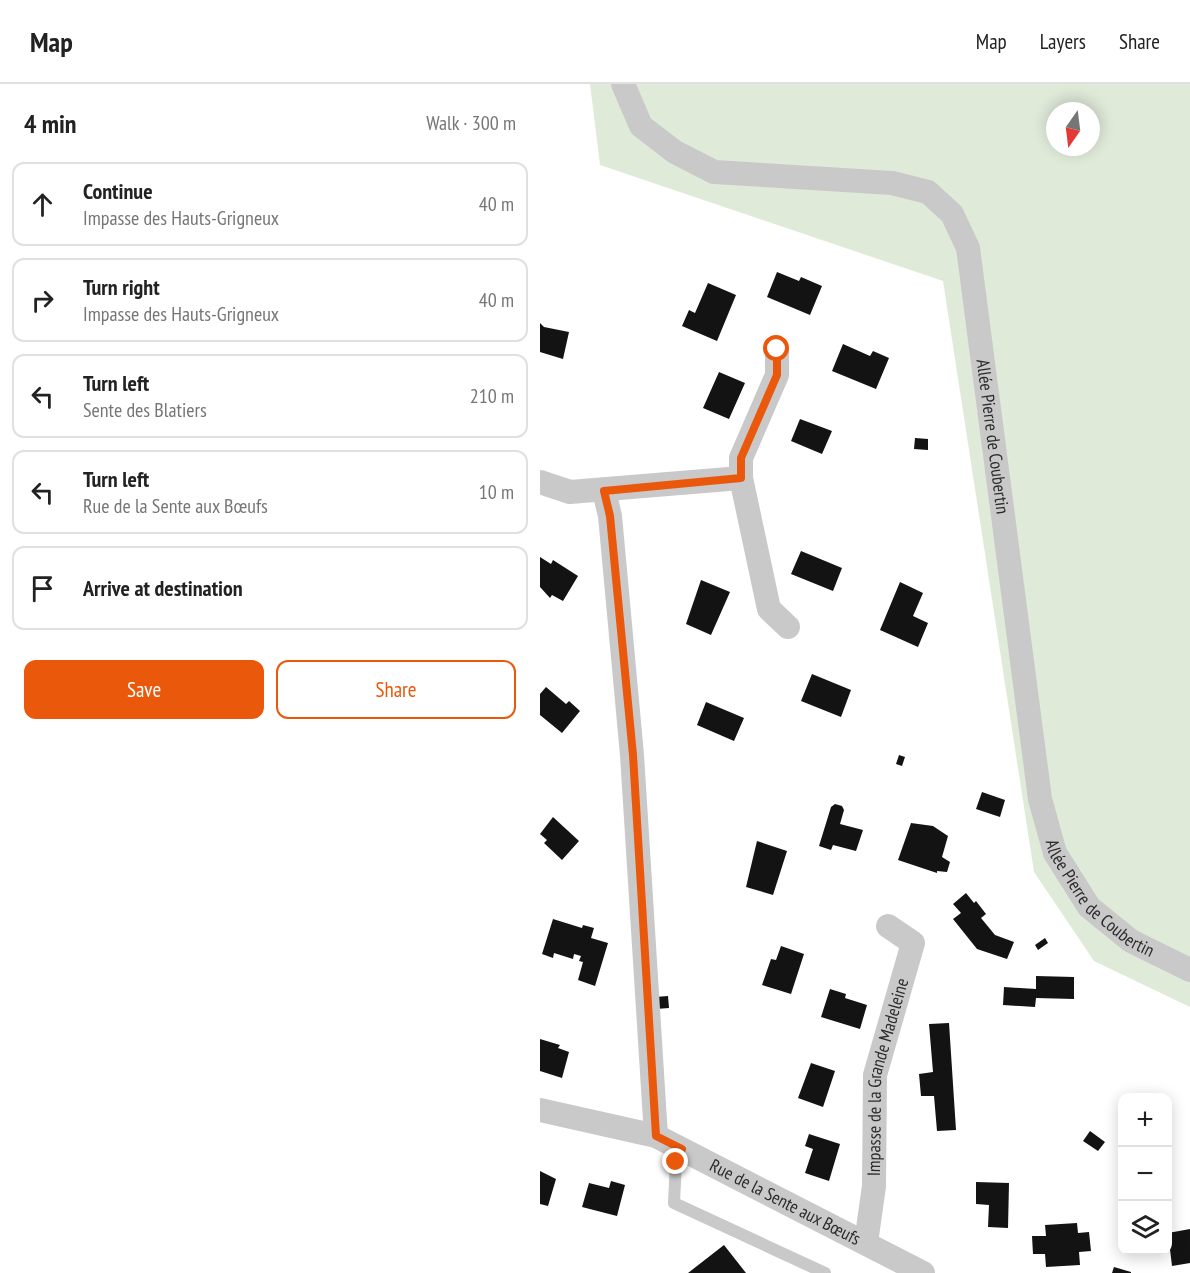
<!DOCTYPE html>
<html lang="en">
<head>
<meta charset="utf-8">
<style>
  :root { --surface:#fff; --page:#f6f6f6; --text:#222; --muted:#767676; --line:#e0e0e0; --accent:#ea580c }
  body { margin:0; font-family:"PT Sans Narrow",sans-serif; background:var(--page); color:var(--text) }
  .controls { position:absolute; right:18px; bottom:18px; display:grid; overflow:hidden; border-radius:12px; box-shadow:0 3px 15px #0003 }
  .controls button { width:54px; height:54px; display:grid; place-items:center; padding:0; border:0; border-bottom:2px solid var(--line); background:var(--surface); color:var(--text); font:30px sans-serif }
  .compass { position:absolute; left:506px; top:18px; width:54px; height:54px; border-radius:50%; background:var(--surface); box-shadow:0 3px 15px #0003; rotate:194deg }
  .stop { position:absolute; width:18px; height:18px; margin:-14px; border:4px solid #ea580c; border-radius:50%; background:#fff }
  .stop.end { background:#ea580c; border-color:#fff; box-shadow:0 2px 6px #0008 }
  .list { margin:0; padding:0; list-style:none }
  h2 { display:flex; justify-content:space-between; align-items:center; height:78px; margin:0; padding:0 24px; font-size:26px }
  h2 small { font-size:20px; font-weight:400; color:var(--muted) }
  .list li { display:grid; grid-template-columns:39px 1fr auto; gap:18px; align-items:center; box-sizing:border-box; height:84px; margin:0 12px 12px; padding:0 12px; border:2px solid var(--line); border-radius:12px }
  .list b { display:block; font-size:22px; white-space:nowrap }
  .list p { margin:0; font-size:20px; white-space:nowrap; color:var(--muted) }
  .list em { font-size:20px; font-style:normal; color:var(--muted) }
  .actions { display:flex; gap:12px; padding:18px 24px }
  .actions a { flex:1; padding:14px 0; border:2px solid var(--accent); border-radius:12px; text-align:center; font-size:21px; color:var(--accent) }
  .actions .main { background:var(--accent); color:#fff }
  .icon { flex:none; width:33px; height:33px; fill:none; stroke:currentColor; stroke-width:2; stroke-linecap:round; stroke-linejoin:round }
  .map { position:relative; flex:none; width:650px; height:1189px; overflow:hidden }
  header { display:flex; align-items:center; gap:36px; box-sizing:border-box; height:84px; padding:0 30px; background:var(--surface); border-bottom:2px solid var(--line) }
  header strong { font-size:28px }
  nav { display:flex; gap:33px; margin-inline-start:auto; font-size:21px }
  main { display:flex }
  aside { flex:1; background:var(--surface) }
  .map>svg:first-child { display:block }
  .green { fill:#e0ead9; fill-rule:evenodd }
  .building { fill:#131313 }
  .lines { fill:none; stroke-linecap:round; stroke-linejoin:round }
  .service { stroke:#c9c9c9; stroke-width:12 }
  .minor { stroke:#c9c9c9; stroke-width:24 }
  .route { stroke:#ea580c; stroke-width:8 }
  .labels { text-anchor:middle; stroke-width:6; stroke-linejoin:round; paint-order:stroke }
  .street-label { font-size:18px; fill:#2c2c2c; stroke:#fff }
</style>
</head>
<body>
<header>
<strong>Map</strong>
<nav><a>Map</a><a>Layers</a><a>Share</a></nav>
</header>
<main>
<aside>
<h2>4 min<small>Walk · 300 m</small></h2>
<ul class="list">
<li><svg class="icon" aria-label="ahead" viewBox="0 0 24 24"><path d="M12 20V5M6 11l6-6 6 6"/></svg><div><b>Continue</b><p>Impasse des Hauts-Grigneux</p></div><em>40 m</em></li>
<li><svg class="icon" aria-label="right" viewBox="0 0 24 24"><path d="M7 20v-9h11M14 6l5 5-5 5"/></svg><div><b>Turn right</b><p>Impasse des Hauts-Grigneux</p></div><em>40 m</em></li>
<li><svg class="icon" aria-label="left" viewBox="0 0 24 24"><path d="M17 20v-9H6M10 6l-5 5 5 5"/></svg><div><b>Turn left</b><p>Sente des Blatiers</p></div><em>210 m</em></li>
<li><svg class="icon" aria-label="left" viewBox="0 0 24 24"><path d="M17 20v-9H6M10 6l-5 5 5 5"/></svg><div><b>Turn left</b><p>Rue de la Sente aux Bœufs</p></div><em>10 m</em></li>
<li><svg class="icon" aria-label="arrive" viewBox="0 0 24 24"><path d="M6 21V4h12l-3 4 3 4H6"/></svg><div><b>Arrive at destination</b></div></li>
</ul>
<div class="actions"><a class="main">Save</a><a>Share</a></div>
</aside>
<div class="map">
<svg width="650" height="1189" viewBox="0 0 650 1189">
  <rect width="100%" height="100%" fill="#fff"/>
  <!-- green -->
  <path class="green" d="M50,0H650V923L554,877L494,788L403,197L60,81ZM515,27H551V63H515Z"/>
  <!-- building -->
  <path class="building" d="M237,188L259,197L261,193L282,202L270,231L227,213Z
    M168,199L196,211L177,257L142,242L149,226L155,229Z
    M0,239L4,243L29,248L23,275L0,268Z
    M303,260L330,272L333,267L349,274L336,305L292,287Z
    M179,288L205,299L189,335L163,324Z
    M260,335L292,347L282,370L251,357Z
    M375,354L388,355V366L374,365Z
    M261,467L302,484L293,507L251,490Z
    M0,473L11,480L13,476L38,492L23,517L12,511L10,514L0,503Z
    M161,496L190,508L171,551L146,540Z
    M360,498L383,509L373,532L388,539L378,563L340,546Z
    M272,590L311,606L301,633L261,617Z
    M6,603L26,620L29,617L40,627L22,649L0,631V610Z
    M166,618L204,634L194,657L157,641Z
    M359,671L365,673L362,682L356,680Z
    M442,708L465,716L460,733L436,725Z
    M295,720L302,722L304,726L300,740L323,746L316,767L293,761L291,766L279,762L291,723Z
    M13,733L39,757L22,776L4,759L7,756L0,750Z
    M371,739L393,742L408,752L402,773L410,778L407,788L397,787V789L358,776Z
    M217,757L247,767L233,811L206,803Z
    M426,809L434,819L436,817L446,830L441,834L455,851L474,858L467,875L437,865L413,835L421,829L413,820Z
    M13,835L42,844L43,841L54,844L51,854L68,859L55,902L38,896L43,878L39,877L41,872L34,870L33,875L14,869L13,874L2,870Z
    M505,854L508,859L498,866L495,861Z
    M241,862L264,870L251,910L222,901L231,875L236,876Z
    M496,892L534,893V915L496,914L495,923L463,921L464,903L496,905Z
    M290,905L306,910L305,914L327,921L320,945L281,933Z
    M128,912L129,924L116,925L115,913Z
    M409,939L416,1046L397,1047L394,1012H381L379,990L393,988L389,940Z
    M0,955L20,961L18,964L29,968L22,994L0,987Z
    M271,979L295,987L283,1023L258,1014Z
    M550,1047L565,1058L558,1067L543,1057Z
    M269,1050L300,1060L289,1097L265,1089L273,1065L265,1062Z
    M0,1087L16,1095L8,1122L0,1120Z
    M71,1097L85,1101L77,1132L42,1123L49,1099L69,1104Z
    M436,1098L469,1099L468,1144L448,1143L449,1121L436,1120Z
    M537,1139L538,1149L549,1148L551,1167L539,1168L540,1181L506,1183L505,1170H493L492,1152H506L505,1141Z
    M650,1145V1179L632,1182L628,1149Z
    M184,1161L206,1189H148Z
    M574,1183L591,1188V1189H572Z"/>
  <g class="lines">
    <!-- service -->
    <path class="service" d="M142,1065L136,1078L134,1119L285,1189"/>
    <!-- minor -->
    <g class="minor">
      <path id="s1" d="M83,0L101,42L135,68L174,88L352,99L388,108L412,130L428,164L500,715L515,769L549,823L591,857L650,886"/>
      <path d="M237,265V291L201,374V394L229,525L248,543"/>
      <path d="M0,398L30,408L201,394"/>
      <path d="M64,407L70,432L92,671L116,1052"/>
      <path id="s2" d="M0,1026L116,1052L383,1189"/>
      <path id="s3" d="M326,1159L334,1102L335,991L373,859L348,842"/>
    </g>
  </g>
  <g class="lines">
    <!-- route -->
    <path class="route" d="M136,1078L142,1065L116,1052L93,671L70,432L64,407L201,394V374L237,291V265"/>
  </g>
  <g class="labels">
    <!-- street labels -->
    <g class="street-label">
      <text dy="6" stroke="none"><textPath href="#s1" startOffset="608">Allée Pierre de Coubertin</textPath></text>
      <text dy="6" stroke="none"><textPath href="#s1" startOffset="1094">Allée Pierre de Coubertin</textPath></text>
      <text dy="6" stroke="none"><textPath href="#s3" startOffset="168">Impasse de la Grande Madeleine</textPath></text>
      <text dy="6" stroke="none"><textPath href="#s2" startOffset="264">Rue de la Sente aux Bœufs</textPath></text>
    </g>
  </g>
</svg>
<div class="controls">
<button>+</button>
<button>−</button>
<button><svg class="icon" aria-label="layers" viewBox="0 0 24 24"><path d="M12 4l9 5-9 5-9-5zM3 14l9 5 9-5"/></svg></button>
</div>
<svg class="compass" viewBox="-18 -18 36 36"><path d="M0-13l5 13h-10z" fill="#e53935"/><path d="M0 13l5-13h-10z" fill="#767676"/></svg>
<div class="stop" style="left:237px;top:265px"></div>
<div class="stop end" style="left:136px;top:1078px"></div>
</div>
</main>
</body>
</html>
